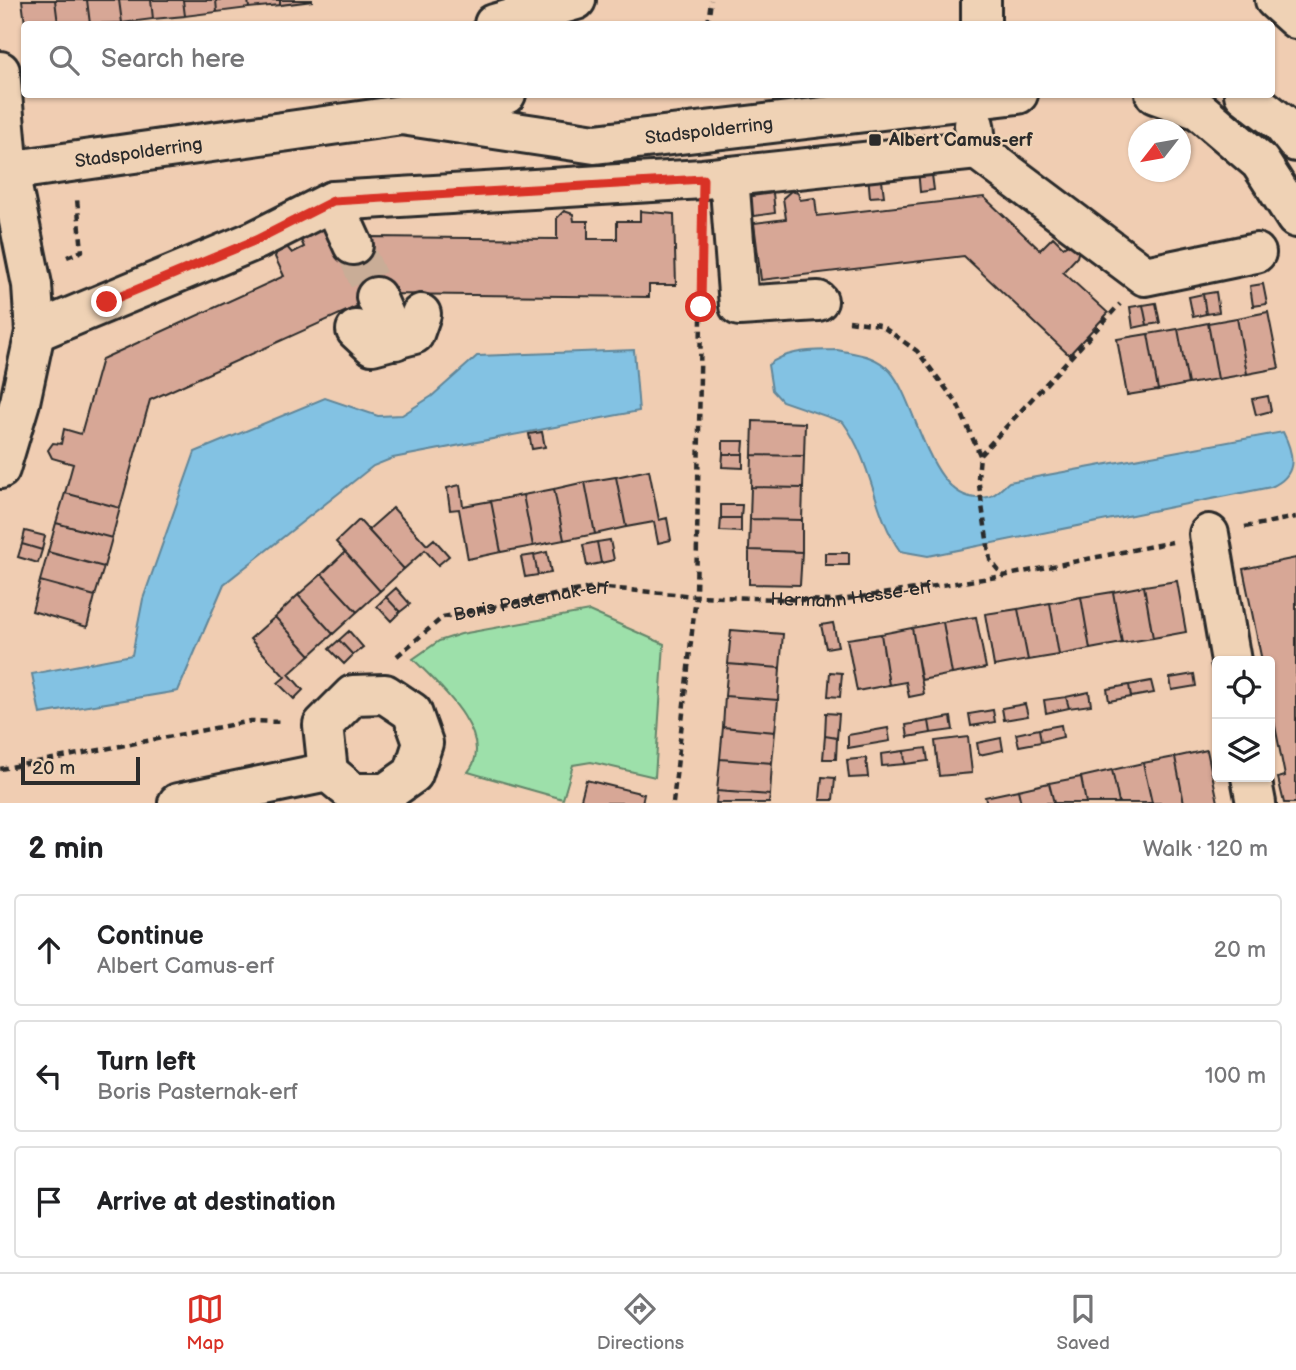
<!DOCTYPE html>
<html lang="en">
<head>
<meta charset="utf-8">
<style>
  :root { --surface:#fff; --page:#f2f2f2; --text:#202124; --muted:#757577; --line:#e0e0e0; --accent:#d93025 }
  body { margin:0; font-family:"Balsamiq Sans",sans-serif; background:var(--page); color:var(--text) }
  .controls { position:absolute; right:21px; bottom:21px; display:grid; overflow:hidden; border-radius:7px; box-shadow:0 2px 5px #0004 }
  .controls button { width:63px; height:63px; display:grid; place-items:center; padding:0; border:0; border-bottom:2px solid var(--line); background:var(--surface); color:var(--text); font:35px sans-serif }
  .compass { position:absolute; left:1128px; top:119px; width:63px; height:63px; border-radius:50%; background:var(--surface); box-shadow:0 2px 5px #0004; rotate:239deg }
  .scale { position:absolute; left:21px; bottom:18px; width:119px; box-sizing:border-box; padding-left:7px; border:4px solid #2b2b2b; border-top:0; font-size:19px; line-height:24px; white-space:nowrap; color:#2b2b2b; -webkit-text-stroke:5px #efd2b5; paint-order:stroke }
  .stop { position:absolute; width:21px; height:21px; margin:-16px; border:5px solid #d93025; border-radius:50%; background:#fff }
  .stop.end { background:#d93025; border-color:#fff; box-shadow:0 2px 7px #0008 }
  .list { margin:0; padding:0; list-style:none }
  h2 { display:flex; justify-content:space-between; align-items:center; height:91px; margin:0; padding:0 28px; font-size:30px }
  h2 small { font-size:23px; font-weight:400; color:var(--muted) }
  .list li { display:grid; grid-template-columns:46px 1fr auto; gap:21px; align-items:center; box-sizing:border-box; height:112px; margin:0 14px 14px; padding:0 14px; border:2px solid var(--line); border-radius:7px }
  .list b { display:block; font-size:26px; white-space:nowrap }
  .list p { margin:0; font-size:23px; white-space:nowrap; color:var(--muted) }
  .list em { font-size:23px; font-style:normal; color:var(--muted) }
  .icon { flex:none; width:38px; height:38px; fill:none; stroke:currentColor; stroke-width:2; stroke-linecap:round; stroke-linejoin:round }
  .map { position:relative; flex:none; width:1296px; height:803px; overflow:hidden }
  .search { position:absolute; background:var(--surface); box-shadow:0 2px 5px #0004; left:21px; right:21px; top:21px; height:77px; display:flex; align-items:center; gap:18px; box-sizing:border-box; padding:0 24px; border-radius:7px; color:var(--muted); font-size:26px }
  .sheet { height:469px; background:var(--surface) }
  nav { display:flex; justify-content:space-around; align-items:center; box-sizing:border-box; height:98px; border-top:2px solid var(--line); background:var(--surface); font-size:19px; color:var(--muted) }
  nav a { display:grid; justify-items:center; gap:4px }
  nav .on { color:var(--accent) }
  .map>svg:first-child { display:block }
  .green { fill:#9de0aa; stroke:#64866a; stroke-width:2 }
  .water { fill:#83c2e3; stroke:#608699; stroke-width:2 }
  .building { fill:#d7a796; stroke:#2b2b2b; stroke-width:2 }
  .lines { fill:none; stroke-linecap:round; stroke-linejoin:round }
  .minor-tunnel { stroke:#c9ad97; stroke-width:38; stroke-dasharray:38 19; stroke-linecap:butt }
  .minor-casing { stroke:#2b2b2b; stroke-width:44 }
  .path { stroke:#2b2b2b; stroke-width:4.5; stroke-dasharray:7 5; stroke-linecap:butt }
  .minor { stroke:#efd2b5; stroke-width:38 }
  .route { stroke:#d93025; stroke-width:9 }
  .poi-dot { fill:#2b2b2b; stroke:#efd2b5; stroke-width:2.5 }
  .labels { text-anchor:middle; stroke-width:5; stroke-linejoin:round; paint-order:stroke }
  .street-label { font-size:18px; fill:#2b2b2b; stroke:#efd2b5 }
  .poi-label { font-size:18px; font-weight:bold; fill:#2b2b2b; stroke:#efd2b5; text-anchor:start }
</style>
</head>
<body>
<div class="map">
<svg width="1296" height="803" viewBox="0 0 1296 803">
  <rect width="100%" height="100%" fill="#f0cdb2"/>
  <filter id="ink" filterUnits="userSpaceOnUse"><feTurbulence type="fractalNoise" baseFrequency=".0143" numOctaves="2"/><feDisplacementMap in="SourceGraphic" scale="14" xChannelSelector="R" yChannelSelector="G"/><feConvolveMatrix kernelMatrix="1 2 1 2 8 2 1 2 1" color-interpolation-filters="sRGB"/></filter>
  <g filter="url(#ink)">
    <!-- green -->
    <path class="green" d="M589,611L664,644L655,777L591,762L573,765L563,799L468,772C498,736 436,682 413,659L439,641L461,634Z"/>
    <!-- water -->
    <path class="water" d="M634,350L639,411L393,458L373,466L224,584L178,691L40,714L32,674L132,655L143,599L195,452L325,398L378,416L402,415L432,396L477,356Z
      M837,350C856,354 876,355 890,371C918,402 930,510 988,497C995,496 1003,487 1009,482L1283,432C1296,458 1296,476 1271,487L928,556L900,551C873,512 873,464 843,422L782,401L772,390L768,365C788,349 812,351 837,350Z"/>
    <!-- building -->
    <path class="building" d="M22,0H55L58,24H25Z
      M55,0H87L90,24H58Z
      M87,0H119L122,23L90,24Z
      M119,0H151L153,19L122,23Z
      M151,0H183L185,16L153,19Z
      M183,0H216L217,12L185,16Z
      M216,0H248L249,8L217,12Z
      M248,0H280V5L249,8Z
      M280,0H312V1L280,5Z
      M931,167L934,190L920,192L918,168Z
      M881,173L884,196L870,197L868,174Z
      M791,191L798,193L800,200L815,198L817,216L984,197L1040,250L1053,237L1063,247L1070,243L1079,249L1077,257L1063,272L1108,313L1069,355L964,256L761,280L754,223L786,219L783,198Z
      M773,193L775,213L740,218L744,197Z
      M564,211L573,214L574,221H588V239H617V221H640V211L674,214L676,285H649V297L384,294L150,400L120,508L65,493L73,464L52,458L48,450L53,443L61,444L64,429L81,434L102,359L284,276L275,257L278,249L287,247L292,253L304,247L300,238L328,228L341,250L371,237L557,239V218Z
      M1263,284L1267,304L1253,306L1250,286Z
      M1216,292L1219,312L1206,314L1203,294Z
      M1203,294L1206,314L1193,317L1189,297Z
      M1156,303L1160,323L1147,325L1143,305Z
      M1143,305L1147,325L1133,328L1130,307Z
      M1268,312L1279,368L1247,374L1237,318Z
      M1237,318L1247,374L1218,379L1208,323Z
      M1208,323L1218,379L1188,384L1178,329Z
      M1178,329L1188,384L1158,390L1148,334Z
      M1148,334L1158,390L1127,395L1117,339Z
      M1268,396L1271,411L1256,415L1252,399Z
      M753,421L805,423L804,456L752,455Z
      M542,432L545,447L532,449L529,434Z
      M723,441H744L743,454H723Z
      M723,454H743V468L722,467Z
      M752,455L804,456L803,488L751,487Z
      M649,470L659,520L667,518L671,540L658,543L654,522L626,527L616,477Z
      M616,477L626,527L595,534L585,482Z
      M585,482L595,534L564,540L554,489Z
      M460,485L463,506L491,501L501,552L468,559L459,509L450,510L447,488Z
      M751,487L803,488L802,520L750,519Z
      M554,489L564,540L533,546L523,495Z
      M65,493L120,508L112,538L56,523Z
      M523,495L533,546L501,552L491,501Z
      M721,505H742L741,518H721Z
      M393,508L427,545L434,539L449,556L438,565L425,550L404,569L368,530Z
      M721,518H741V532L720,531Z
      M750,519L802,520V552L749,550Z
      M359,520L404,569L380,591L336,542Z
      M56,523L112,538L104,567L48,552Z
      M25,531L45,536L42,550L22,544Z
      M610,540L614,560L601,563L597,542Z
      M597,542L601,563L587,566L583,545Z
      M22,544L42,550L38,563L18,557Z
      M749,550L802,552L800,585L749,584Z
      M48,552L104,567L95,596L40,581Z
      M345,552L380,591L357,612L322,574Z
      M547,552L551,573L538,575L534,555Z
      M825,553H849V565H825Z
      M534,555L538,575L525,577L521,557Z
      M1296,558V803H1284L1278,778L1285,776L1270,701V661H1262L1243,569Z
      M322,574L357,612L333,634L298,595Z
      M40,581L95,596L87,627L32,611Z
      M1177,581L1186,632L1153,638L1144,586Z
      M1144,586L1153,638L1122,643L1113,592Z
      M396,588L410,604L400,612L386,597Z
      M1113,592L1122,643L1090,649L1081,597Z
      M298,595L333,634L310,655L275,617Z
      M386,597L400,612L391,621L377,606Z
      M1081,597L1090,649L1059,655L1050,603Z
      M1050,603L1059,655L1028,660L1018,609Z
      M1018,609L1028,660L994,666L985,614Z
      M275,617L310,655L289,674L303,690L294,699L278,683L285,677L250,639Z
      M976,617L986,668L952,674L943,622Z
      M943,622L952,674L921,680L912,628Z
      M833,623L838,646L826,648L821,625Z
      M912,628L924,694L909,697L906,682L889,685L881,634Z
      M731,630L783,634L780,668L728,664Z
      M349,631L363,647L353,655L339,640Z
      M881,634L889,685L857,691L847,639Z
      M339,640L353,655L344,664L329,649Z
      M728,664L780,668L778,700L725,696Z
      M830,672L842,673L840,697L828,696Z
      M1194,674L1196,686L1172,690L1170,678Z
      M1151,681L1154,693L1131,697L1129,685Z
      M1129,685L1131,697L1109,701L1107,689Z
      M1089,692L1091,705L1069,708L1066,697Z
      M725,696L778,700L775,732L723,727Z
      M1066,697L1069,708L1046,713L1044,700Z
      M1025,704L1028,716L1004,720L1002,708Z
      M993,710L995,722L971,726L969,714Z
      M826,713L839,714L837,738L825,736Z
      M951,717L953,730L931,733L929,721Z
      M929,721L931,733L908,737L906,725Z
      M1061,725L1063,737L1041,742L1039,729Z
      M723,727L775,732L772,763L720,759Z
      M888,728L890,741L848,748V735Z
      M1039,729L1041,742L1019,746L1016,734Z
      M825,736L837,738L836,759H823Z
      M968,737L972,773L939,776L935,741Z
      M1001,738L1003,750L979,755L977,743Z
      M926,748L928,761L905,764L904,751Z
      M1207,750L1218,802L1184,803L1175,757Z
      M904,751L905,764L882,766L881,754Z
      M1175,757L1184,803H1152L1143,763Z
      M866,758L868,777L849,778L847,760Z
      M720,759L772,763L770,795L717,791Z
      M1143,763L1152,803H1119L1112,770Z
      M1112,770L1119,803H1086L1081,777Z
      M822,777L835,778L833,800H820Z
      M1081,777L1086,803H1054L1049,783Z
      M586,780L644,794L642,803H580Z
      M1049,783L1054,803H1021L1018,790Z
      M1018,790L1021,803H987L985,797Z
      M717,791L770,795L769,803H716Z"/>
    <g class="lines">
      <!-- minor-tunnel -->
      <path class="minor-tunnel" d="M353,245L376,297"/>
      <defs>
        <g id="minor">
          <path d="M981,0V24"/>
          <path d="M1275,0L1296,19"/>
          <path d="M494,24L576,0"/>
          <path d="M0,71L9,172L32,285L35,332L20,402L0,469"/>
          <path d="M1155,94L1199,110L1260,162L1296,218"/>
          <path d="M1244,94L1281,123L1296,142"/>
          <path id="s3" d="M402,115L595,144L1018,94"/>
          <path d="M974,125L977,150L1145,276L1256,253"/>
          <path id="s4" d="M0,172L402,115L506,94"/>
          <path d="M729,176L739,306L818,301"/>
          <path d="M333,201L353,245"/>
          <path d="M376,297L395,340"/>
          <path d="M356,330L372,345L414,334L421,314"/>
          <path d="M35,332L256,240L333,201L703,179L977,150"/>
          <path d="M1209,534L1231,661"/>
          <path d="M385,694L412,712L423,743L413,774L386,793H353L328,772L323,725L353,695Z"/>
          <path d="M1251,777L1256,803"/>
          <path d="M178,803L328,772"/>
        </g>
      </defs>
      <!-- minor casing -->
      <use href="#minor" class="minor-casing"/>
      <!-- path -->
      <g class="path">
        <path d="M708,24L711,0"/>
        <path d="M67,257L82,251L77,199"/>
        <path d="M849,321L880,325L917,351L957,403L980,455L978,478L990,560L1003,576"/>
        <path d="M980,455L1120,304"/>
        <path d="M1245,527L1296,517"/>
        <path id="s1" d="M397,656L443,617L595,587L696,596L701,319"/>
        <path d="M0,769L251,721L283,722"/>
        <path id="s2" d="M673,803L696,596L833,601L1003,576L1172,542"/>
      </g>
      <!-- minor -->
      <use href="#minor" class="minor"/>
    </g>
  </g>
  <g class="lines" filter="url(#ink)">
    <!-- route -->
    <path class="route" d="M107,302L256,240L333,201L703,179L701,307"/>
  </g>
  <!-- markers -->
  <rect class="poi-dot" x="868" y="133" width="14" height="14" rx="3.5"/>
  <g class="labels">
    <!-- street labels -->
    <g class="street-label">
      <text dy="6" stroke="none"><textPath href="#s3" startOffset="310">Stadspolderring</textPath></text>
      <text dy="6" stroke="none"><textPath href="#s4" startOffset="140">Stadspolderring</textPath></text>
      <text dy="6" stroke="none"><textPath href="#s2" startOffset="364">Hermann Hesse-erf</textPath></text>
      <text dy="6" stroke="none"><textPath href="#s1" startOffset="150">Boris Pasternak-erf</textPath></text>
    </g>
    <!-- poi labels -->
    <g class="poi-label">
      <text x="889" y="146">Albert Camus-erf</text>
    </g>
  </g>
</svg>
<div class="controls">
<button><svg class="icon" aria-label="locate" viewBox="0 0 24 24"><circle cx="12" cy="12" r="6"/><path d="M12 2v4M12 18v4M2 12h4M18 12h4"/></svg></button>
<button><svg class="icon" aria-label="layers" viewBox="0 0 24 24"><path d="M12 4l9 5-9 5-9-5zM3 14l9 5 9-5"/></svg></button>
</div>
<svg class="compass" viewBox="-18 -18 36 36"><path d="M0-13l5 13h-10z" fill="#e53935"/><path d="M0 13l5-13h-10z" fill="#757577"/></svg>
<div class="scale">20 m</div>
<div class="stop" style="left:701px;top:307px"></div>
<div class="stop end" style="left:107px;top:302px"></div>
<div class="search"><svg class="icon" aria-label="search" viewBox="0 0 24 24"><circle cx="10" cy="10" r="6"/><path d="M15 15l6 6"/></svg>Search here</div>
</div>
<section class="sheet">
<h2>2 min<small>Walk · 120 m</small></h2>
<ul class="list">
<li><svg class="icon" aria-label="ahead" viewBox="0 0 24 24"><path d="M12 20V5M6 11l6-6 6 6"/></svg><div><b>Continue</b><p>Albert Camus-erf</p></div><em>20 m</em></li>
<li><svg class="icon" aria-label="left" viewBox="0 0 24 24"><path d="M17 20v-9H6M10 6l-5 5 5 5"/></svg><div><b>Turn left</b><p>Boris Pasternak-erf</p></div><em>100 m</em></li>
<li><svg class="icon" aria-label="arrive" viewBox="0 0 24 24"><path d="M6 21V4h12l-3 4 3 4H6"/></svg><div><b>Arrive at destination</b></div></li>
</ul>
</section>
<nav>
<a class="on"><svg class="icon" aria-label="map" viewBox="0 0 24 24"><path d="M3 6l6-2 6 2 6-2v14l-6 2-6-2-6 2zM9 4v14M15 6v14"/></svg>Map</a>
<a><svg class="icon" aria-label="directions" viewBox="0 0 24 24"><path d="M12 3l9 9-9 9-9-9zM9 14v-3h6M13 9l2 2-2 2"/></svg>Directions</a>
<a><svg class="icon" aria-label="saved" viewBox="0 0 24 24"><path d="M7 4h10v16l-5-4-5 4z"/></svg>Saved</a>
</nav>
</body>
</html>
